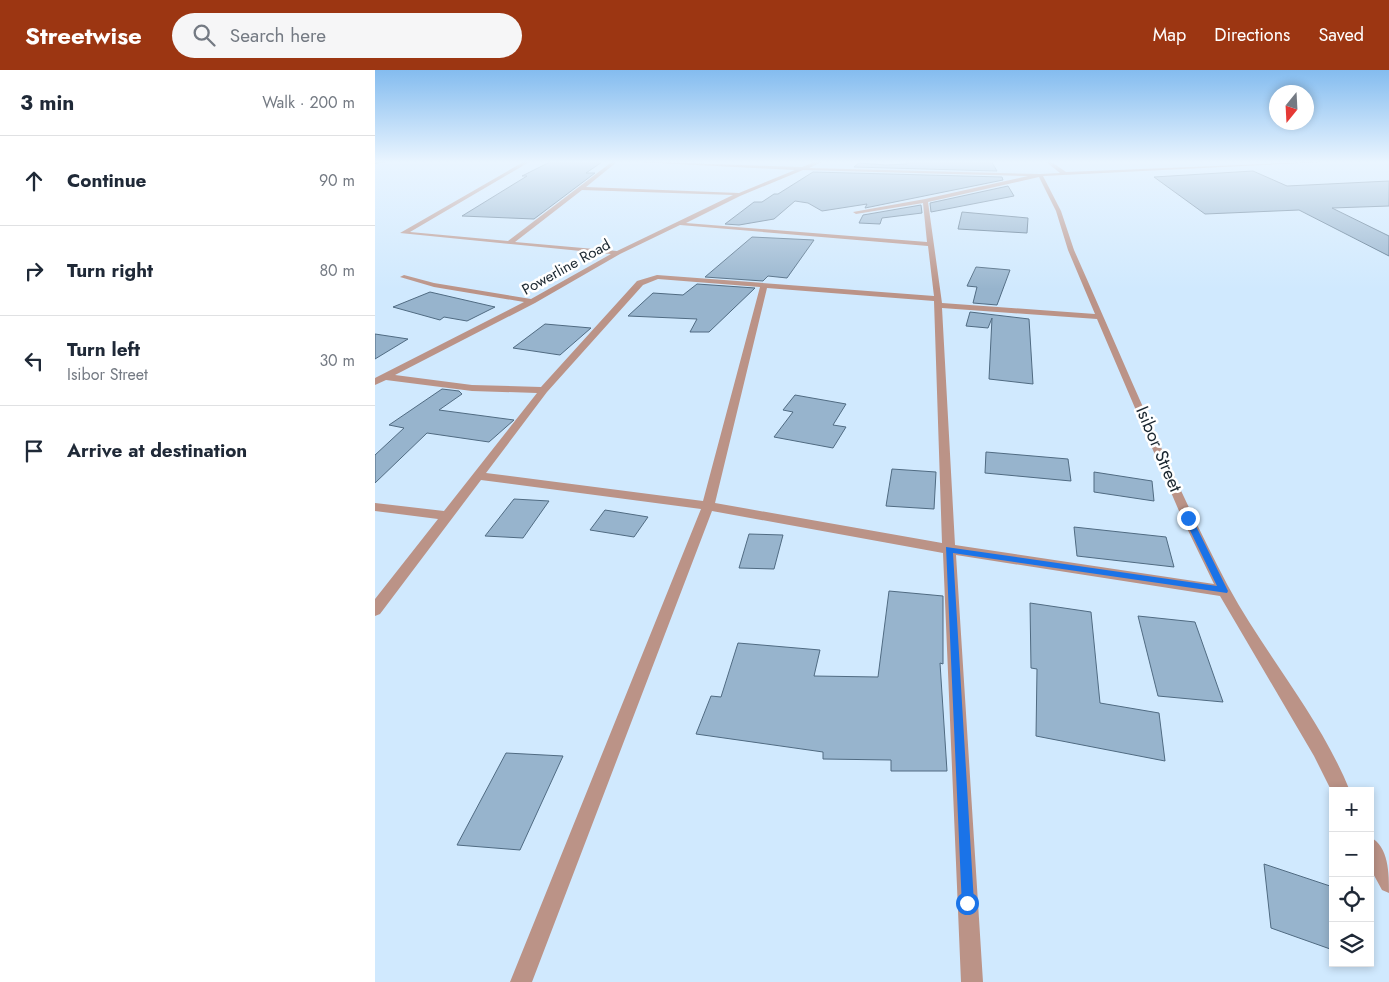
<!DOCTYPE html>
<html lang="en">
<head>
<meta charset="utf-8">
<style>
  :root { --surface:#fff; --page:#f6f6f7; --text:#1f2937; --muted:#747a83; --line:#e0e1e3; --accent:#9c3612 }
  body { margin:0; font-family:Jost,sans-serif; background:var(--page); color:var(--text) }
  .controls { position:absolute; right:15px; bottom:15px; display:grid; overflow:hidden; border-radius:0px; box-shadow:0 2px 8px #0003 }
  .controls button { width:45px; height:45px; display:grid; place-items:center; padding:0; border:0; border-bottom:1px solid var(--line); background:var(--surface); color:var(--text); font:25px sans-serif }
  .compass { position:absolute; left:894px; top:15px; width:45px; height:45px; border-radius:50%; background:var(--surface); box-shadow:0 2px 8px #0003; rotate:198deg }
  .stop { position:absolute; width:15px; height:15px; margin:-11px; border:4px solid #1a73e8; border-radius:50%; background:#fff }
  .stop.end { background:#1a73e8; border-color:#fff; box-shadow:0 1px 5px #0008 }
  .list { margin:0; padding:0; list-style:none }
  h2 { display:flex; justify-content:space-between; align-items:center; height:65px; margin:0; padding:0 20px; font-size:21px }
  h2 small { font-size:16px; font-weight:400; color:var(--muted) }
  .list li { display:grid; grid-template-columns:32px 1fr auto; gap:15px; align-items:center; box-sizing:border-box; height:90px; padding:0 20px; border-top:1px solid var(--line) }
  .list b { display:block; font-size:19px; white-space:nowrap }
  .list p { margin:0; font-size:16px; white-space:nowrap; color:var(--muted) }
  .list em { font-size:16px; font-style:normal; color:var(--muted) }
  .icon { flex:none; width:28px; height:28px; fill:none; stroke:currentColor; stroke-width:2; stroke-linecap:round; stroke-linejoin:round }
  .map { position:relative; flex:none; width:1014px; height:912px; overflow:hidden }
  header { display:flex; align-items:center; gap:30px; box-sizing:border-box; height:70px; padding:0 25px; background:var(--accent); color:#fff }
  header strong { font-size:24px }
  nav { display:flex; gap:28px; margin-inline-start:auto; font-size:18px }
  .search { width:350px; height:45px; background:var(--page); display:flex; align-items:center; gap:12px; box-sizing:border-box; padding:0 18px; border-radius:28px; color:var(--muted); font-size:19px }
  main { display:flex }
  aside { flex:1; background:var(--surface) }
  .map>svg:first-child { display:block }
  .building { fill:#97b4cd; stroke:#506b82 }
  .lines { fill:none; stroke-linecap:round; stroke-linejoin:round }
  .street { fill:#bb9387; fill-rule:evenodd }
  .secondary { fill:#a46b5a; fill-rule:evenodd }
  .route { fill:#1a73e8 }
  .labels { text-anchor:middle; stroke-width:5; stroke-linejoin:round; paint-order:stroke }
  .far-street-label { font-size:15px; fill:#1b2730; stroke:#fff }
  .street-label { font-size:18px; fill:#1b2730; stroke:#fff }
</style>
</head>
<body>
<header>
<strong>Streetwise</strong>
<div class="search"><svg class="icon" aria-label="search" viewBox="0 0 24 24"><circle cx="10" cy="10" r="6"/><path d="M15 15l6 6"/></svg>Search here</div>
<nav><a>Map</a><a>Directions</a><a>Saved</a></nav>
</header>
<main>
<aside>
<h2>3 min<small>Walk · 200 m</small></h2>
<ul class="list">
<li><svg class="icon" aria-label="ahead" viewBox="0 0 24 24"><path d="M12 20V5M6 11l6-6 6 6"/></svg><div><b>Continue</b></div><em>90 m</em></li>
<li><svg class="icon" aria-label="right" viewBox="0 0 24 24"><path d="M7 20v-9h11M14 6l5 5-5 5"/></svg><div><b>Turn right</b></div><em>80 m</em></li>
<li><svg class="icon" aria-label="left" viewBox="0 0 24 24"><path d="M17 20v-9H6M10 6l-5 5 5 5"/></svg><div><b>Turn left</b><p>Isibor Street</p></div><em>30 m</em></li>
<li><svg class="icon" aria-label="arrive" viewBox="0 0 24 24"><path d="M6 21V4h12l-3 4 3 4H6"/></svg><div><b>Arrive at destination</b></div></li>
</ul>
</aside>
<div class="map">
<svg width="1014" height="912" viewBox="0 0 1014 912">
  <rect width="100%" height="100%" fill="#d0e9fe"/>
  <!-- building -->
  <path class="building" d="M532,91H616L622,101L479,97L484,93L511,95L532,94Z
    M175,92H227L211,103H220L159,149L87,146L152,106H147Z
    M878,101L912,116L1014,111V136L957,138L1014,166V186L924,140L830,144L779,107Z
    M438,102L627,107L628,110L490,138L492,134L447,141L433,133L420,131L399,149L364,155L350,154L379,132H387L399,124H403Z
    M633,116L639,126L556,142L555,133Z
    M546,135L547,143L507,148L505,154L484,153L488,145Z
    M587,142L653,148L652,163L583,159Z
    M377,167L439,170L412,208L393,206L388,211L330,207Z
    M601,197L635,200L622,235L598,233L602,217L592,216Z
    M322,214L380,218L334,262H315L322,249L253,246L278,223L308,225Z
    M55,222L120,237L92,251L69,247L65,250L18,237Z
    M595,242L654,249L658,314L614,309L617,248L613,258L591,256Z
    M170,254L216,258L185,285L138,278Z
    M0,264L33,269L0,289Z
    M67,319L84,321L87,324L64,340L139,350L114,372L52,363L0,413V385L29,358L14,355Z
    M420,325L471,334L458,355L471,357L458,378L399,367L418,342L408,340Z
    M611,382L693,389L696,411L610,403Z
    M517,399L561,402L559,439L511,436Z
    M719,402L777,411L779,431L719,422Z
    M139,429L174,431L148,468L110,466Z
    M230,440L273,447L259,467L215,460Z
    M699,457L791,467L799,497L702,486Z
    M374,464L408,465L399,499L364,498Z
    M514,521L568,526V594L565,593L572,701H516V690L448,689V682L321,664L336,626L346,627L363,573L445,580L439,606L503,607Z
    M655,533L716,542L725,633L784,643L790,691L661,666L662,599L656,598Z
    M763,546L820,552L848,632L783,626Z
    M131,683L188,686L145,780L82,775Z
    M889,794L958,817V880L896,858Z"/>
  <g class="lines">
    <!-- street -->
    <path class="street" d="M150,91H156L35,162L133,171L238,91H243L211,117L364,123L420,100L245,91L427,97L442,91H449L434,98L665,104L685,103L670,91H675L691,102L967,91L668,106L686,141L699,180C749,292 796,407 853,516C891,586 945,647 975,721H958V724L939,686L845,526L581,485L608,912H586L568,483L337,441L157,912H135L326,439L106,410L5,544L0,546V529L63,449L0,441V433L69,441L162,323L97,321L11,310L0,315V308L149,232L59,217L25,207L29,205L59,213L156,229L236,184L25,163ZM428,100L653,106L550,129L478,142L481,144L548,133L552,172L311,153L365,126ZM664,107L681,141L693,180L720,244L567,233L553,132ZM207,120L358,125L242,181L140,172ZM305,155L553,176L559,226L282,205L262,211L166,317L97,315L20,305L160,233L245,184ZM283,209L385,217L328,431L111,403L172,322L268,215ZM392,218L559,231L567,473L340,433ZM567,238L722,249L807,448L839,514L580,475Z
      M995,767C1014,776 1014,804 1014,823L1007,820L995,798Z"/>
    <!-- secondary -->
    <path class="secondary" d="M3,91H16L0,94V92Z"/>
  </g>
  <!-- sky -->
  <linearGradient id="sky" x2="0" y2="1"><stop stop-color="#84bcef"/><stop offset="0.42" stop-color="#eaf5ff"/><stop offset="1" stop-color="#eaf5ff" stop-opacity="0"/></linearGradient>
  <rect width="1014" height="219" fill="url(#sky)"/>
  <!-- route -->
  <path class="route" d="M810,446L817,448L853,521L852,523L578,483L599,833L597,837L592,839L587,837L571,477L842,516L809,448Z"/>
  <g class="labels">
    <!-- far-street labels -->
    <g class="far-street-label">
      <text transform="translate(191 197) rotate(-29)" y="5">Powerline Road</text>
    </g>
    <!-- street labels -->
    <g class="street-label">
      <text transform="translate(784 379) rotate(67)" y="6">Isibor Street</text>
    </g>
  </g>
</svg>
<div class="controls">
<button>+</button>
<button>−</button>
<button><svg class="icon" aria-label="locate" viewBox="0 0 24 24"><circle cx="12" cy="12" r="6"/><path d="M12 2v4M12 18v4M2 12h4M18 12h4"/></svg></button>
<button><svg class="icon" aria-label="layers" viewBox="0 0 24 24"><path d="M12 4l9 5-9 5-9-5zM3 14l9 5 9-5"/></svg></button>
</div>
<svg class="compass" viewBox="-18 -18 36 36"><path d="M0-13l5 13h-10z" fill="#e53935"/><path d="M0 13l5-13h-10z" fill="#747a83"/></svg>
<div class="stop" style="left:592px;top:833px"></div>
<div class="stop end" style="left:813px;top:448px"></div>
</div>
</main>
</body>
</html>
